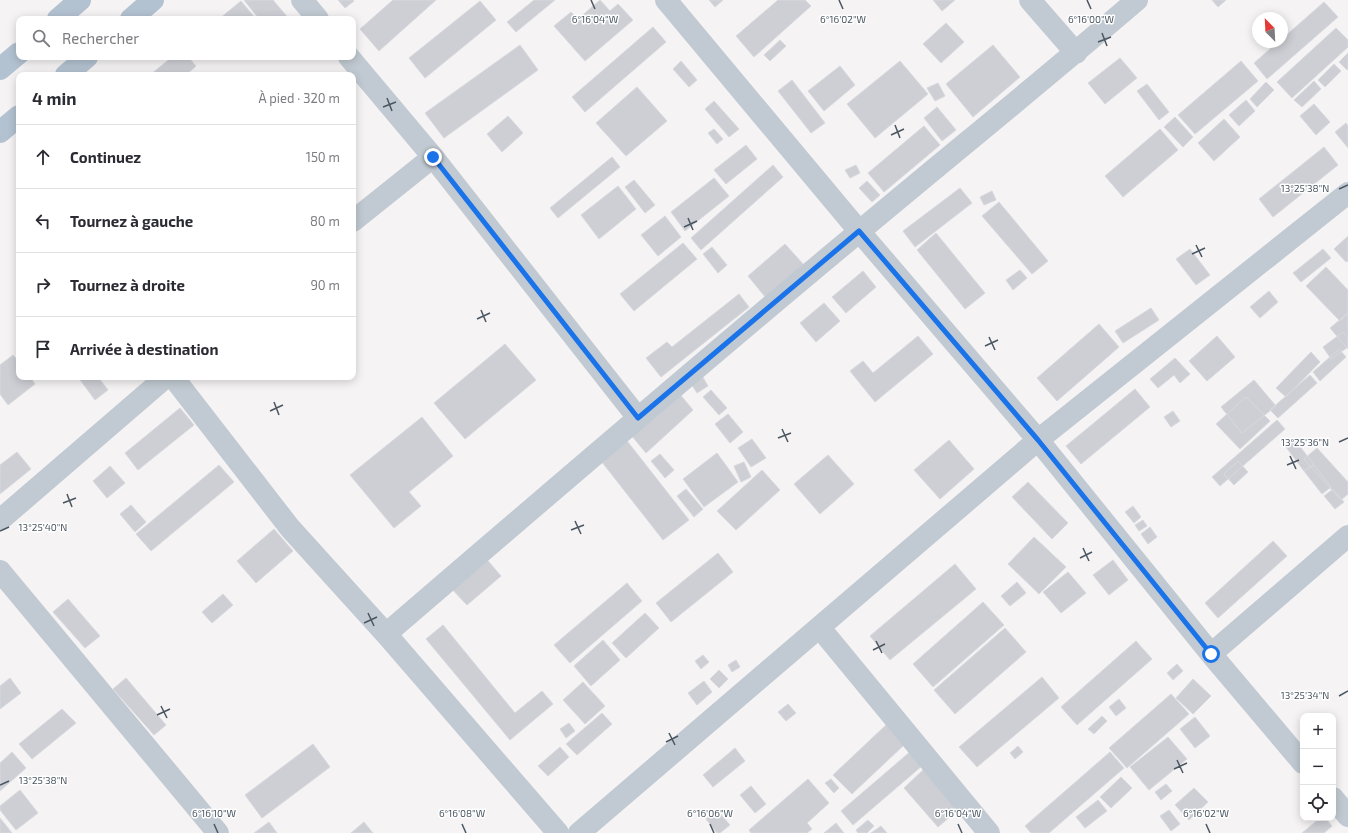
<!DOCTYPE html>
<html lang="fr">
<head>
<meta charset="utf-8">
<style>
  :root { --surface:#fff; --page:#f2f2f3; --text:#2b2b33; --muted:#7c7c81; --line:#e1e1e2 }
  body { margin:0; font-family:"Exo 2",sans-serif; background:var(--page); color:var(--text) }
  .controls { position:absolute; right:12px; bottom:12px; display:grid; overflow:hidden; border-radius:8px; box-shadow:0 2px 10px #0003 }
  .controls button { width:36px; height:36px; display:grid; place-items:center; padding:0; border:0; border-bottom:1px solid var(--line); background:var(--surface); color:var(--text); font:20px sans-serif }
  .compass { position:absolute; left:1252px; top:12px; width:36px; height:36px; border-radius:50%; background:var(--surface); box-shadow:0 2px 10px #0003; rotate:336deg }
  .stop { position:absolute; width:12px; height:12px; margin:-9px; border:3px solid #1a73e8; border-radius:50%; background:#fff }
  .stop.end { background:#1a73e8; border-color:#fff; box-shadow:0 1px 4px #0008 }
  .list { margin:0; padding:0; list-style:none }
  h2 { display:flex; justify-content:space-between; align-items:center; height:52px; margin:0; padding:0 16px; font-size:17px }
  h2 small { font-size:13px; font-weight:400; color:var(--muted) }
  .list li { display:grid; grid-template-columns:26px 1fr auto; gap:12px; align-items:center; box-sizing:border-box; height:64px; padding:0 16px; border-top:1px solid var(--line) }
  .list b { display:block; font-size:15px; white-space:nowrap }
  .list em { font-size:13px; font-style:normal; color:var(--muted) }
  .icon { flex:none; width:22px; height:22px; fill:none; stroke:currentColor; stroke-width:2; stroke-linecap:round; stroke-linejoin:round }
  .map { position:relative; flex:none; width:1348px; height:833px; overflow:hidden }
  .search { position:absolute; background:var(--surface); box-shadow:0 2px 10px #0003; left:16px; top:16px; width:340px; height:44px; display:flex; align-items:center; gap:10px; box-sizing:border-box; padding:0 14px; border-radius:8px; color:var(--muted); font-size:15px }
  .panel { position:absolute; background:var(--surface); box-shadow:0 2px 10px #0003; left:16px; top:72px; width:340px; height:308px; border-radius:8px }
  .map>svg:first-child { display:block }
  .building { fill:#cdcfd5; stroke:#d7d9de }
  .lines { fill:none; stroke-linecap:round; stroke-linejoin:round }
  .street { stroke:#c1cad2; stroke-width:22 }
  .primary { stroke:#b3c2d1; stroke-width:22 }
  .route { stroke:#1a73e8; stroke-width:5 }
  .ticks { fill:none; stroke:#4a5661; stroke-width:1.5 }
  .ticks-label { font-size:10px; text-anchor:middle; fill:#4a5661; stroke:#fff; stroke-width:3; stroke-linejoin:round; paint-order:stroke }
</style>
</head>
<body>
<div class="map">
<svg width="1348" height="833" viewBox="0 0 1348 833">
  <rect width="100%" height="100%" fill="#f5f3f3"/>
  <!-- building -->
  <path class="building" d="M244,0H273L289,19H259Z
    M338,0H353L354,1L345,8Z
    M393,0H436L379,51L360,29Z
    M534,0H555L516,32L507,22Z
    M600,0L610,11L618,4L633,20L585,61L554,26L571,12L578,19Z
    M709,0H723L715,7Z
    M778,0H805L811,6L754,57L736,36Z
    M933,0H955L942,11Z
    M1212,0H1226L1218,7Z
    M241,1L256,19H219Z
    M480,1L496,20L425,78L409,58Z
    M1324,2L1338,17L1267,79L1254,63L1278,42H1282V39Z
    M946,23L964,42L941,63L923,44Z
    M653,27L666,42L585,112L572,97Z
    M1336,28L1348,40V47L1292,98L1277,82Z
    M780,40L786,46L770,61L764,55Z
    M520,45L538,70L444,138L425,113Z
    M993,45L1020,77L973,117L946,84Z
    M1348,53V69L1347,70L1339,62Z
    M172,57H188L196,66L186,75H150Z
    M1120,58L1137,78L1105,104L1088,83Z
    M681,61L697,80L689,87L673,69Z
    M900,61L928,94L875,138L847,104Z
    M1241,61L1258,81L1195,134L1178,115Z
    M1334,64L1341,71L1325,87L1318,80Z
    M840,66L855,85L824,111L808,91Z
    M792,80L825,123L811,133L778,91Z
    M1314,81L1321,89L1302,107L1294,100Z
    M1266,82L1274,90L1257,107L1250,99Z
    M938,83L945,96L935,101L927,88Z
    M1147,84L1169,112L1159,120L1137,91Z
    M637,87L667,121L626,156L596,123Z
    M1246,100L1255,111L1239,126L1229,115Z
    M714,101L739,129L729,137L705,109Z
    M1314,104L1330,122L1316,135L1300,116Z
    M937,107L956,130L942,141L924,118Z
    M508,116L523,133L502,152L487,134Z
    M1175,117L1193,137L1183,147L1164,127Z
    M1224,119L1240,137L1214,161L1198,143Z
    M1346,123L1348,126V148L1335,132Z
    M924,126L940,145L884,192L868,173Z
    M714,129L723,139L717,144L708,133Z
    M1160,129L1178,150L1123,197L1105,176Z
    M746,145L757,159L726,184L714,170Z
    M1324,147L1338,165L1273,217L1259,199Z
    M612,157L620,167L558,218L550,208Z
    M773,165L783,177L701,250L691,238Z
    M856,165L860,173L850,178L845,170Z
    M714,178L729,196L685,231L671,212Z
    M634,180L655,205L645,213L625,187Z
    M867,181L880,195L872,202L859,188Z
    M618,186L636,209L599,239L581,215Z
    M960,188L972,203L915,247L903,231Z
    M992,191L996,200L984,205L980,197Z
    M999,202L1048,261L1032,274L982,216Z
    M665,216L681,237L658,256L641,235Z
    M936,233L985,293L965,309L917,250Z
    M1348,236V261L1346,262L1334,249Z
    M683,243L697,259L634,311L620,294Z
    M785,244L804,265L766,298L748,276Z
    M712,247L727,265L718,273L703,254Z
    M1190,249L1210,275L1196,285L1176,259Z
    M1323,249L1331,258L1301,282L1293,273Z
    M1326,267L1348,290V313L1340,321L1306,286Z
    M1020,270L1027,278L1013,290L1006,280Z
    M863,271L876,287L846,313L832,297Z
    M1269,291L1278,302L1260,318L1250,307Z
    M739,294L749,307L661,377L646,358L667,342L672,347Z
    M824,303L840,321L816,342L800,323Z
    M1151,308L1159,320L1123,343L1115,331Z
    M1348,313V349L1330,328Z
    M1099,324L1119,347L1057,401L1037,378Z
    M1343,332L1348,338V347L1331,359L1323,347Z
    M918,336L933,354L875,402L850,371L863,361L873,373Z
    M1217,336L1235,357L1207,381L1189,361Z
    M505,344L536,380L465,439L434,403Z
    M1339,349L1346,357L1320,381L1313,372Z
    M1311,352L1320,362L1286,397L1276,388Z
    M13,355L19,362V377H30L35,384L8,405L0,394V365Z
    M1175,358L1190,374L1180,383L1174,375L1158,388L1150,379Z
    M701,374L708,386L697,393L690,382Z
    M1310,375L1317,383L1278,418L1270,410Z
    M78,377H98L108,390L95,400Z
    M1254,380L1276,406L1242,433L1221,407Z
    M1135,389L1150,407L1081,464L1066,446Z
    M711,390L727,408L719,415L703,397Z
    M678,392L693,410L646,453L631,435Z
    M1246,397L1270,421L1240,449L1216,424Z
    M180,408L194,425L138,470L125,453Z
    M1173,411L1180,421L1171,427L1164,417Z
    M728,414L743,432L730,443L715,424Z
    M422,417L453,456L409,492L421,506L394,528L350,475Z
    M1277,420L1285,429L1220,486L1212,477Z
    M624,437L689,520L663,540L598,457Z
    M752,439L766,458L751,467L738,448Z
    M949,440L974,469L940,499L914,470Z
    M1295,440L1314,465L1304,471L1286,447Z
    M1317,448L1348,482V494L1341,500L1304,459Z
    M17,452L31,469L0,494V465Z
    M717,453L738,482L704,507L683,479Z
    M660,454L674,470L665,478L651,461Z
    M828,455L854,484L820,514L794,484Z
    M1238,461L1248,472L1234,485L1224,474Z
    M744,462L751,477L741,482L734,466Z
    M219,465L234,482L151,551L136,534Z
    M1314,465L1331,487L1322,494L1304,471Z
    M110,466L125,483L107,498L93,481Z
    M762,470L780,490L736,530L717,511Z
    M1028,482L1068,523L1052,539L1012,497Z
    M686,489L703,509L694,517L677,496Z
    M1333,489L1344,502L1335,509L1324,496Z
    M131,505L146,522L135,532L120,514Z
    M1133,506L1141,517L1134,523L1125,512Z
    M1143,520L1147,526L1139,531L1135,525Z
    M1150,527L1157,537L1148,544L1141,534Z
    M274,529L293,551L256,583L237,561Z
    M1034,537L1066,567L1039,594L1008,564Z
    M1273,541L1287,556L1218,618L1205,603Z
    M718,553L733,572L671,622L656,603Z
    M483,555L501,576L467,605L448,585Z
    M1113,560L1128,580L1109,595L1093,575Z
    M955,564L976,589L890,660L870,636Z
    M1068,572L1086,593L1061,613L1043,592Z
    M1017,582L1026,593L1010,606L1001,596Z
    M627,583L642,601L570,663L554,645Z
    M223,594L233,605L212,623L202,612Z
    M68,599L100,636L85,648L53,612Z
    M983,602L1004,625L933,687L913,664Z
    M645,613L659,628L626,658L612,643Z
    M443,625L515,713L542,691L553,704L510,740L426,639Z
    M1005,628L1026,652L955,714L934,690Z
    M603,640L620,660L591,686L574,666Z
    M1136,641L1152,659L1077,725L1061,707Z
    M703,655L709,662L701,669L695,661Z
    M736,660L740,667L732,672L728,665Z
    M1177,664L1183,671L1173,680L1167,673Z
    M719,670L728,679L719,688L710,679Z
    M1042,677L1059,698L977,767L959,747Z
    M10,678L21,693L0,709V686Z
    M126,678L166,725L154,735L113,689Z
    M1193,679L1211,696L1193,714L1176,698Z
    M704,681L712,692L697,705L688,693Z
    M583,682L605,706L585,724L563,700Z
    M1171,694L1189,714L1127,768L1109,748Z
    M1119,699L1126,708L1116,716L1109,707Z
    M788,704L796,713L786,721L778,712Z
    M62,709L76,723L32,759L19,744Z
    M602,713L612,724L577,755L566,744Z
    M1102,716L1107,721L1094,734L1088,729Z
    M1195,717L1210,736L1195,748L1180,729Z
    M569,723L575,731L566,738L560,729Z
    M886,725L904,745L852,794L833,775Z
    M1168,737L1187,759L1149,790L1130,767Z
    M313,744L330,767L262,818L245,795Z
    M1018,746L1023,752L1015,759L1010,753Z
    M560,747L569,757L548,776L538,766Z
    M735,748L745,761L713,787L703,775Z
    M911,751L923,765L853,825L841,811Z
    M12,752L26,768L0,791V763Z
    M1110,752L1124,768L1049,833H1031L1025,826Z
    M924,769L959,809L938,827L904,788Z
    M1121,777L1132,788L1111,808L1100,797Z
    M808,779L829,803L807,823L812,829L807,833H751L749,830Z
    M831,779L839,788L834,793L825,783Z
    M1166,784L1172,791L1161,800L1155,792Z
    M751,786L766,804L755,813L740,795Z
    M1194,788L1208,802L1189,820L1175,805Z
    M20,790L38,813L16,830L0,810V806Z
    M1098,800L1107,811L1085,828L1076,817Z
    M717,810L730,825L720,833H717L706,819Z
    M1169,810L1180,824L1171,831L1160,816Z
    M0,818L12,833H0Z
    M1320,818H1325L1332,826L1324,833H1302Z
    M868,820L874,826L867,833H858L856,830Z
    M269,822L277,833H254Z
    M364,822L373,833H351Z
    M836,823L844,833H824Z
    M881,826L887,833H871Z"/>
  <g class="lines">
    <!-- street -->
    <path class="street" d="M302,0L318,19
      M666,0L859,231L1038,440L1211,654L1303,763
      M1030,0L1076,53
      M349,57L433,157L638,418
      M353,221L433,157
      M173,377L290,528L386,634L558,833
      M0,520L166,377
      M0,571L218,833
      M820,628L989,833
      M386,634C543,499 701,363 860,231C952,154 1046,78 1137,0
      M1211,654L1348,536
      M1333,798L1348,816
      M579,833L1038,440L1348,193"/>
    <!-- primary -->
    <path class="primary" d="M58,19L80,0
      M131,19L153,0
      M0,69L19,53
      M66,75L87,57
      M0,132L19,116"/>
  </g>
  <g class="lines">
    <!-- route -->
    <path class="route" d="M433,157L638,418L859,231L1038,440L1211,654"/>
  </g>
  <!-- ticks -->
  <path class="ticks" d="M591,0L595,9M839,0L843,9M1087,0L1091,9M1102,33L1107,46M1098,42L1111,37M387,98L392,111M383,107L396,102M895,125L900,138M891,135L904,129M1339,189L1348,185M688,218L693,230M684,227L697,221M1196,245L1202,257M1192,254L1205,248M481,310L486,322M477,319L490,313M989,337L995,350M985,346L998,340M274,402L279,415M270,411L283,405M782,429L788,442M778,438L791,433M1339,442L1348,438M1290,456L1296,469M1287,465L1299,460M67,494L72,507M63,503L76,498M575,521L581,534M571,530L584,525M0,531L9,527M1083,548L1089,561M1080,558L1092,552M368,613L374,626M364,623L377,617M876,641L882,653M873,650L885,644M1339,696L1348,691M161,706L167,718M157,715L170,709M669,733L675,745M666,742L678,736M1177,760L1183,773M1174,769L1187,763M0,785L9,781M214,824L218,833M462,824L466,833M710,824L714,833M958,824L962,833M1206,824L1210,833"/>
  <g class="ticks-label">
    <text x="595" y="23">6°16'04"W</text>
    <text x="843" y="23">6°16'02"W</text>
    <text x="1091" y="23">6°16'00"W</text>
    <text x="1305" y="192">13°25'38"N</text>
    <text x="1305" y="446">13°25'36"N</text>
    <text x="43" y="531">13°25'40"N</text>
    <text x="1305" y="699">13°25'34"N</text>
    <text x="43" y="784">13°25'38"N</text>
    <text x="214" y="817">6°16'10"W</text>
    <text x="462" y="817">6°16'08"W</text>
    <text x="710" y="817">6°16'06"W</text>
    <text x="958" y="817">6°16'04"W</text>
    <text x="1206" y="817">6°16'02"W</text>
  </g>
</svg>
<div class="controls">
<button>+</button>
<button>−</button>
<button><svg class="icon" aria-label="locate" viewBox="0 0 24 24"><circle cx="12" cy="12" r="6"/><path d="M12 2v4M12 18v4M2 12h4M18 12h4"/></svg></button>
</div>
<svg class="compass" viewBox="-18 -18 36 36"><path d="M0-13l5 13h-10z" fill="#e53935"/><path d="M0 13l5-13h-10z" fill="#7c7c81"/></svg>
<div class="stop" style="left:1211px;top:654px"></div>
<div class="stop end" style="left:433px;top:157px"></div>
<div class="search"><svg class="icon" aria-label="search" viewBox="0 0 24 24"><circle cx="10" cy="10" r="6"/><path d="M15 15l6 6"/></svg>Rechercher</div>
<section class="panel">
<h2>4 min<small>À pied · 320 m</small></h2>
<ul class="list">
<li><svg class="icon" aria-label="ahead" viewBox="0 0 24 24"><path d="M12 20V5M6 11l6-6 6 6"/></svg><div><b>Continuez</b></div><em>150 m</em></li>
<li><svg class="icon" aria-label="left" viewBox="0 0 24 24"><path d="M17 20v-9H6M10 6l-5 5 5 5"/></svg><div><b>Tournez à gauche</b></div><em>80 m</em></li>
<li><svg class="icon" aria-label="right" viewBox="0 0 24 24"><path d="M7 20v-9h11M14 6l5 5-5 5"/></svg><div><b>Tournez à droite</b></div><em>90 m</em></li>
<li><svg class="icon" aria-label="arrive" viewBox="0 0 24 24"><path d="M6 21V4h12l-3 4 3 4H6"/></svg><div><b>Arrivée à destination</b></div></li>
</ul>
</section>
</div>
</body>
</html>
